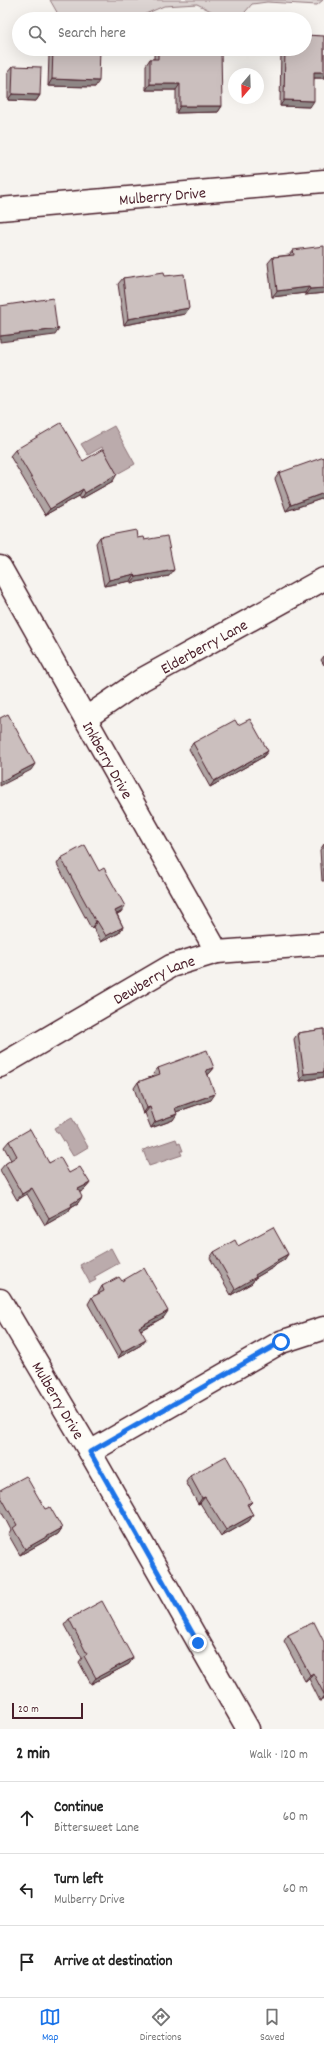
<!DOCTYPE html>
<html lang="en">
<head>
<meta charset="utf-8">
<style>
  :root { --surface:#fff; --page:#f2f2f2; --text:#222; --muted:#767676; --line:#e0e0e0; --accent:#1a73e8 }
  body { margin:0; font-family:Dekko,sans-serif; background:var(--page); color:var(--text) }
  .compass { position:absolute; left:228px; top:68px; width:36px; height:36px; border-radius:50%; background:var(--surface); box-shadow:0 4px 16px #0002; rotate:199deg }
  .scale { position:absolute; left:12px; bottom:10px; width:71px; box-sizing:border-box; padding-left:4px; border:2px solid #4a1f2b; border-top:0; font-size:11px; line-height:14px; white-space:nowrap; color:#4a1f2b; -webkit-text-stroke:3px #fdfcf7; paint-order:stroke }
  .stop { position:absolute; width:12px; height:12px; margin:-9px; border:3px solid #1a73e8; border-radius:50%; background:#fff }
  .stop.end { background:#1a73e8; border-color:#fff; box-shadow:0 1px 4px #0008 }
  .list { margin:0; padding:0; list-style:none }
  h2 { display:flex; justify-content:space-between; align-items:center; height:52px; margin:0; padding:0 16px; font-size:17px }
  h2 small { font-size:13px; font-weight:400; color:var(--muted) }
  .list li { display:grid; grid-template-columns:26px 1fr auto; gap:12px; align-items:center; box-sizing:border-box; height:72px; padding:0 16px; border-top:1px solid var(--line) }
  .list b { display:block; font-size:15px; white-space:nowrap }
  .list p { margin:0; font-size:13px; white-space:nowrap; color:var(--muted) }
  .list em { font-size:13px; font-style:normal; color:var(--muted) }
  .icon { flex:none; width:22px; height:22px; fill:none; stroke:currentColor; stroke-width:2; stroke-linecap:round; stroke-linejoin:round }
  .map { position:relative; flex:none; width:324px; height:1729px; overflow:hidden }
  .search { position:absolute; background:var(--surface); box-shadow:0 4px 16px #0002; left:12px; right:12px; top:12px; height:44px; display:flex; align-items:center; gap:10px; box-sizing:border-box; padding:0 14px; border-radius:22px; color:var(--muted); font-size:15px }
  .sheet { height:268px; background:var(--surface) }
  nav { display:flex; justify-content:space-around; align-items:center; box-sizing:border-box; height:56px; border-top:1px solid var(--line); background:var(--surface); font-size:11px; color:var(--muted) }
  nav a { display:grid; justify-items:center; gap:2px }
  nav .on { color:var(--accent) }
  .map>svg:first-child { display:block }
  .green { fill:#dcd4d2; stroke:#937a7e }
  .water { fill:#bbabac; stroke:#8e7378 }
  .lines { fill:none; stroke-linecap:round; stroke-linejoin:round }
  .minor-casing { stroke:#4a1f2b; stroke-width:25 }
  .minor { stroke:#fdfcf7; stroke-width:22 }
  .wall { fill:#afa4a3; stroke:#4a1f2b }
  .shaded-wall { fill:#8e8685; stroke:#4a1f2b }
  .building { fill:#cbbfbe; stroke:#4a1f2b }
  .route { stroke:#1a73e8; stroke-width:5 }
  .labels { text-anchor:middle; stroke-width:4; stroke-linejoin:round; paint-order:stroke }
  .street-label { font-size:16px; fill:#4a1f2b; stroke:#fdfcf7 }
</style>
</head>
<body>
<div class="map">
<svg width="324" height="1729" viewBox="0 0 324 1729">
  <rect width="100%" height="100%" fill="#f6f3ef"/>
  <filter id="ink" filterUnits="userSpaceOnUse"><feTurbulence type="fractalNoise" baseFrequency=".025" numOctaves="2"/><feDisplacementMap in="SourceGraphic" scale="8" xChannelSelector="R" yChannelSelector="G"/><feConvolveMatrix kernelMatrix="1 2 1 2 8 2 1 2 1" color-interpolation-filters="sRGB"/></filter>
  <g filter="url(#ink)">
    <!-- green -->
    <path class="green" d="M50,0H323L317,5L267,2L252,4L239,19H227L197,4L164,6L134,19H79L58,14Z"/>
    <!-- water -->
    <path class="water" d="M114,426L135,464L117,474L102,447L88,455L81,444Z
      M72,1118L88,1147L73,1156L59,1133H57L54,1128Z
      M176,1139L178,1144L180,1143L183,1151H180L182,1155L149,1166L143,1150Z
      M111,1248L119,1263L94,1277L96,1280L90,1283L80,1265Z"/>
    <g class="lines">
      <defs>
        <g id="minor">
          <path id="s1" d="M0,209L324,181"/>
          <path id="s2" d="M0,567L217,952"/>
          <path id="s3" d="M86,718L143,679L324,579"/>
          <path id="s4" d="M0,1066L171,966L217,952L324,944"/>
          <path id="s5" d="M0,1300L90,1452L248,1729"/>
          <path d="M90,1452L281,1342L324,1328"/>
        </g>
      </defs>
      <!-- minor casing -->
      <use href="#minor" class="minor-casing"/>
      <!-- minor -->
      <use href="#minor" class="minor"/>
    </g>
    <!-- wall -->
    <path class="wall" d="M324,36V78H314L310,107L280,106L281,49H305Z
      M53,49H89L95,87L48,86L49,54Z
      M158,49L222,106L218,112L176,113V90H146V65L150,59H154V55Z
      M13,66L40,95L36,101L8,100V72Z
      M293,250L324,293L305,295V293L272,297L268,263L273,257L289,255Z
      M165,276L185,314L124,325L118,284L123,278Z
      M15,450L83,461L113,481L81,499L79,496L45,515L10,456Z
      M279,473L324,498L286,511L275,479Z
      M100,537L137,538L144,540L169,576L131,583V581L104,586L96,543Z
      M324,656V665L321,660Z
      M238,725L268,751L263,757L210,787L189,749L193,743Z
      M324,844V881H322L320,850Z
      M61,858L121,912L117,914L123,927L119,933L101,942L93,927L91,928L57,864Z
      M324,1029V1077L300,1081L294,1039L298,1033Z
      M158,1068H214L209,1074H208L211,1100L176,1112L173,1120L151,1128L145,1113L143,1114L134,1088L138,1082L154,1076L153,1074Z
      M9,1141L69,1173L90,1183L85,1189L80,1192L78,1203L71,1207L68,1212L45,1225L27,1194L17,1200L0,1170L5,1164L11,1160L4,1147Z
      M238,1246L288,1254L284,1260L277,1264L274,1267L255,1278L252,1283L231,1295L210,1258L214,1252Z
      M122,1281L164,1317L141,1330V1345L118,1358L88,1304L92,1297L98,1294V1293L102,1286Z
      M190,1476L252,1502L248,1506L253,1515L249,1521L221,1537L200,1503L198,1504L186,1482Z
      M0,1490L45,1509L62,1528L58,1534L20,1555L8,1534L11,1530L0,1509Z
      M69,1619L133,1658L129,1664L91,1684L79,1662L82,1658L64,1625Z
      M288,1635L324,1642V1699L320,1701L309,1679L305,1681L284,1641Z"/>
    <!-- shaded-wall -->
    <path class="shaded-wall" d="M314,72H324V78H310Z
      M52,79L99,81L95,87L48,86Z
      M150,84H180L176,90H146Z
      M12,94L40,95L36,101L8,100Z
      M284,100L314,101L310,107L280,106Z
      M180,106H222L218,112L176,113Z
      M309,287L305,293L272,297L277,291Z
      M324,288V293L305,295L310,289Z
      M189,308L185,314L124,325L128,319Z
      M59,329L55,335L0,342V336Z
      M117,474L113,481L81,499L85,493Z
      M83,489L79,496L45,515L50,509Z
      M324,493V498L286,511L291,505Z
      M174,570L169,576L131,583L136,577Z
      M135,574L131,581L104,586L109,580Z
      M268,751L263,757L210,787L214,781Z
      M35,764L31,770L0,786V782Z
      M125,906L121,912L111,917L115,911Z
      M97,921L93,927L91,928L96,922Z
      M123,927L119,933L101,942L106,936Z
      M214,1068L209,1074L202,1076L206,1070Z
      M324,1072V1077L300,1081L304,1074Z
      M215,1094L211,1100L170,1114L175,1108Z
      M150,1107L145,1113L143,1114L147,1108Z
      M177,1114L173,1120L151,1128L155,1122Z
      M90,1183L85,1189L74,1196L78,1189Z
      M32,1188L27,1194L17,1200L22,1194Z
      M82,1197L78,1203L71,1207L68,1212L45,1225L49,1218Z
      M288,1254L284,1260L277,1264L274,1267L255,1278L252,1283L231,1295L235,1289L255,1275L277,1260Z
      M168,1311L164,1317L135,1333L139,1327Z
      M146,1339L141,1345L118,1358L122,1352Z
      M205,1497L200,1503L198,1504L202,1498Z
      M253,1515L249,1521L221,1537L226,1530Z
      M62,1528L58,1534L20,1555L25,1549Z
      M133,1658L129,1664L91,1684L96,1678Z
      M313,1673L309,1679L305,1681L310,1675Z
      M324,1695V1699L320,1701Z"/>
    <!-- building -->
    <path class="building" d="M305,35L324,36V72H314V101L284,100L285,49H305Z
      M53,49H100L99,81L52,79Z
      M158,49H198L221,50L222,106H180V84H150V59H158Z
      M13,66L41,67L40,95L12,94Z
      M324,246V288L310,289L309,287L277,291L273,257L294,255L293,250Z
      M164,272L165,276L184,274L189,308L128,319L123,278Z
      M53,298L57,328L59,329L0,336V306Z
      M61,423L83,461L103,449L117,474L85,493L83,489L50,509L15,450Z
      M324,457V493L291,505L279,473Z
      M136,530L137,538L143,537L144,540L167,536L174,570L136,577L135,574L109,580L100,537Z
      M8,714L35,764L0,782V718Z
      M250,719L268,751L214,781L193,743L235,720L238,725Z
      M85,845L99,871L104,868L125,906L115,911L123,927L106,936L97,921L96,922L61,858Z
      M324,1029V1072L304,1074L298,1033Z
      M207,1050L214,1068L206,1070L215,1094L175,1108L177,1114L155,1122L150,1107L147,1108L138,1082L160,1074L158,1068Z
      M30,1129L49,1163L60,1157L69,1173L80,1167L90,1183L78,1189L82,1197L71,1204L72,1206L49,1218L32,1188L22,1194L5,1164L17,1156L9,1141Z
      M273,1227L288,1254L277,1260L278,1261L255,1275L256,1277L235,1289L214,1252L235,1240L238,1246Z
      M144,1268L168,1311L139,1327L146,1339L122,1352L92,1297L104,1291L102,1286L119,1277L122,1281Z
      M226,1456L252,1502L247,1504L253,1515L226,1530L205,1497L202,1498L190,1476Z
      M26,1476L45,1509L50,1507L62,1528L25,1549L13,1528L17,1525L0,1495V1490Z
      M102,1601L133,1658L96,1678L84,1656L87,1654L69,1619Z
      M314,1622L324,1642V1694L313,1673L310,1675L288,1635Z"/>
  </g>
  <g class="lines" filter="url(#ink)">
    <!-- route -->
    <path class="route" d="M198,1643L90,1452L281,1342"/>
  </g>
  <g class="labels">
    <!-- street labels -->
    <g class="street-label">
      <text dy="6" stroke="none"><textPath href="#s1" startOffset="163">Mulberry Drive</textPath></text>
      <text dy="6" stroke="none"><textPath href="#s3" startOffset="138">Elderberry Lane</textPath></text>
      <text dy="6" stroke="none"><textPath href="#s2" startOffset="221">Inkberry Drive</textPath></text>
      <text dy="6" stroke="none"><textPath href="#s4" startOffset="177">Dewberry Lane</textPath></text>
      <text dy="6" stroke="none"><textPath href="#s5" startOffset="116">Mulberry Drive</textPath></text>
    </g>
  </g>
</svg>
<svg class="compass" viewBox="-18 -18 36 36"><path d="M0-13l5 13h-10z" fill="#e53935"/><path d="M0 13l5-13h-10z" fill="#767676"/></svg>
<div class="scale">20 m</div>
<div class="stop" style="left:281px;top:1342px"></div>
<div class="stop end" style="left:198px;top:1643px"></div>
<div class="search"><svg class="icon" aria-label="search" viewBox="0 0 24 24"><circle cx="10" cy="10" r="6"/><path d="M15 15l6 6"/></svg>Search here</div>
</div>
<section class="sheet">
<h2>2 min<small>Walk · 120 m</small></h2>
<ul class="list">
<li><svg class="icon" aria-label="ahead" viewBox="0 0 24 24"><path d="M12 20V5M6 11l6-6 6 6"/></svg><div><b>Continue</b><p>Bittersweet Lane</p></div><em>60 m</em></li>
<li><svg class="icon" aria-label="left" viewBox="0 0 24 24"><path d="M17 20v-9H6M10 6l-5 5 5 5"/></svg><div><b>Turn left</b><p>Mulberry Drive</p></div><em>60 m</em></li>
<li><svg class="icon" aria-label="arrive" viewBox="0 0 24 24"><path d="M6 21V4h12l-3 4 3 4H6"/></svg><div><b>Arrive at destination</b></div></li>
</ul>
</section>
<nav>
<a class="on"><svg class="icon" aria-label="map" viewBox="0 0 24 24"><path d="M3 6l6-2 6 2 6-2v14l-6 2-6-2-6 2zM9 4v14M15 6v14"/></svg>Map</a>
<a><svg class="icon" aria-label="directions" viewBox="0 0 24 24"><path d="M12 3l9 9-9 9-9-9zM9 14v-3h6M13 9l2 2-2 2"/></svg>Directions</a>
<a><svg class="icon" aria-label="saved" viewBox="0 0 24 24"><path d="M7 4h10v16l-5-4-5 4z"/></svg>Saved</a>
</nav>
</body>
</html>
